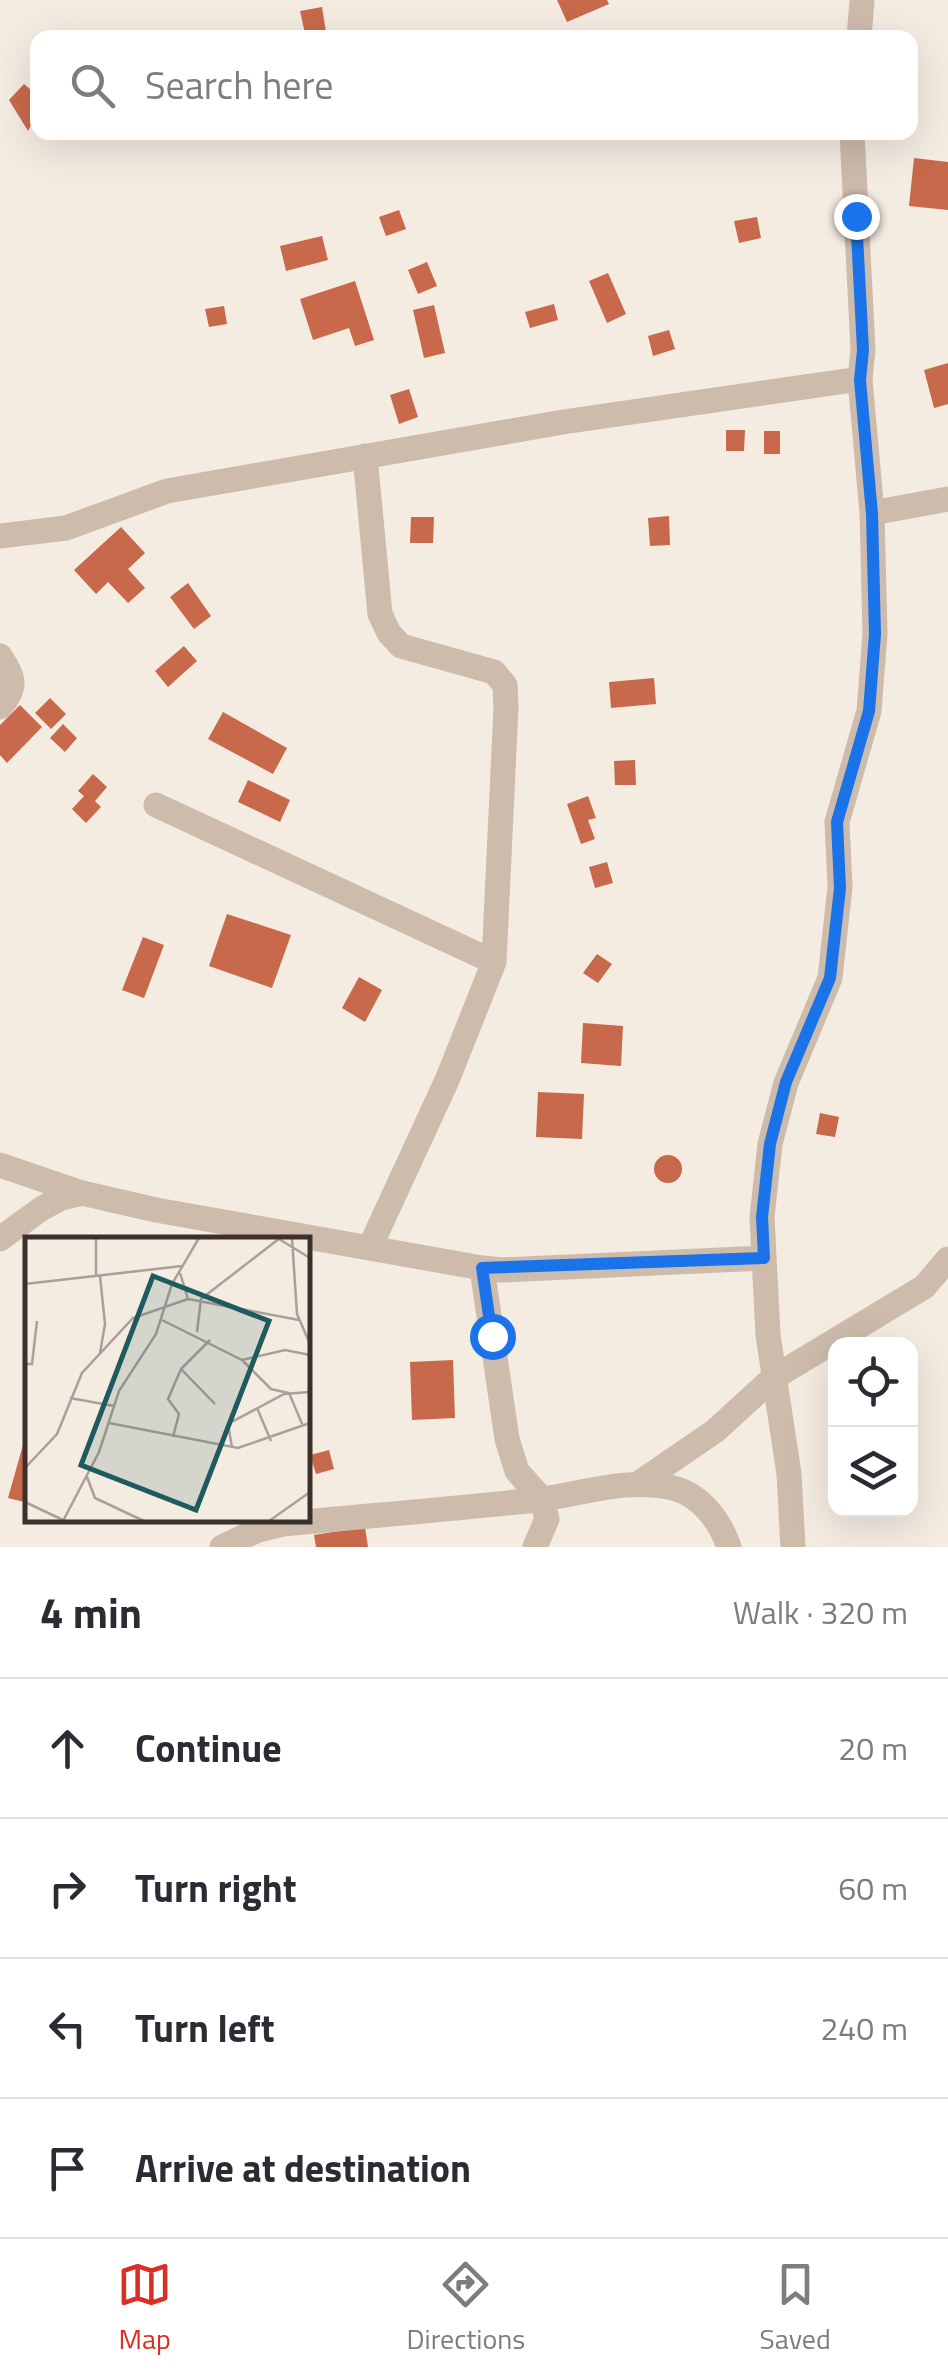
<!DOCTYPE html>
<html lang="en">
<head>
<meta charset="utf-8">
<style>
  :root { --surface:#fff; --page:#f7f7f7; --text:#2b2b33; --muted:#7c7c81; --line:#e1e1e2; --accent:#d93025 }
  body { margin:0; font-family:"Titillium Web",sans-serif; background:var(--page); color:var(--text) }
  .controls { position:absolute; right:30px; bottom:30px; display:grid; overflow:hidden; border-radius:20px; box-shadow:0 10px 40px #0002 }
  .controls button { width:90px; height:90px; display:grid; place-items:center; padding:0; border:0; border-bottom:2px solid var(--line); background:var(--surface); color:var(--text); font:50px sans-serif }
  .stop { position:absolute; width:30px; height:30px; margin:-22px; border:8px solid #1a73e8; border-radius:50%; background:#fff }
  .stop.end { background:#1a73e8; border-color:#fff; box-shadow:0 2px 10px #0008 }
  .list { margin:0; padding:0; list-style:none }
  h2 { display:flex; justify-content:space-between; align-items:center; height:130px; margin:0; padding:0 40px; font-size:42px }
  h2 small { font-size:32px; font-weight:400; color:var(--muted) }
  .list li { display:grid; grid-template-columns:65px 1fr auto; gap:30px; align-items:center; box-sizing:border-box; height:140px; padding:0 40px; border-top:2px solid var(--line) }
  .list b { display:block; font-size:38px; white-space:nowrap }
  .list em { font-size:32px; font-style:normal; color:var(--muted) }
  .icon { flex:none; width:55px; height:55px; fill:none; stroke:currentColor; stroke-width:2; stroke-linecap:round; stroke-linejoin:round }
  .map { position:relative; flex:none; width:948px; height:1547px; overflow:hidden }
  .search { position:absolute; background:var(--surface); box-shadow:0 10px 40px #0002; left:30px; right:30px; top:30px; height:110px; display:flex; align-items:center; gap:25px; box-sizing:border-box; padding:0 35px; border-radius:20px; color:var(--muted); font-size:38px }
  .sheet { height:690px; background:var(--surface) }
  nav { display:flex; justify-content:space-around; align-items:center; box-sizing:border-box; height:140px; border-top:2px solid var(--line); background:var(--surface); font-size:28px; color:var(--muted) }
  nav a { display:grid; justify-items:center; gap:5px }
  nav .on { color:var(--accent) }
  .map>svg:first-child { display:block }
  .building { fill:#c8694b }
  .lines { fill:none; stroke-linecap:round; stroke-linejoin:round }
  .minor { stroke:#cdbbac; stroke-width:25 }
  .route { stroke:#1a73e8; stroke-width:12 }
  .inset-road { fill:none; stroke:#aaa098; stroke-width:2.5 }
  .view { fill:#1f5a5e; fill-opacity:0.15; stroke:#1f5a5e; stroke-width:5 }
  .inset-edge { fill:none; stroke:#3b302b; stroke-width:5 }
</style>
</head>
<body>
<div class="map">
<svg width="948" height="1547" viewBox="0 0 948 1547">
  <rect width="100%" height="100%" fill="#f4ebe1"/>
  <!-- building -->
  <path class="building" d="M557,0H607L609,4L567,22Z
    M322,7L327,38H306L300,11Z
    M24,84L38,96V111L28,131L9,100Z
    M914,158L948,162V210L909,206Z
    M399,210L406,229L386,236L379,217Z
    M757,217L761,238L739,243L734,221Z
    M322,236L328,260L286,271L280,246Z
    M427,262L437,286L418,294L408,270Z
    M608,273L626,314L607,323L589,281Z
    M355,281L374,340L355,346L349,328L313,340L300,299Z
    M554,304L558,320L530,328L525,312Z
    M434,305L445,353L424,358L413,310Z
    M224,306L227,324L209,327L205,309Z
    M669,330L675,349L653,356L648,336Z
    M948,363V404L934,408L924,370Z
    M409,389L418,417L399,424L390,395Z
    M726,430H745L744,451H726Z
    M764,431H780V454H764Z
    M669,516L670,545L650,546L648,518Z
    M411,517H434L433,543H410Z
    M121,527L145,553L128,569L145,588L128,603L108,582L96,594L74,570Z
    M188,583L211,616L194,629L170,597Z
    M184,646L197,661L168,687L155,671Z
    M654,678L656,704L611,708L609,682Z
    M50,698L66,714L51,729L35,713Z
    M20,705L42,727L7,763L0,755V725Z
    M223,712L287,748L273,774L208,739Z
    M63,724L77,738L65,752L50,738Z
    M635,760L636,785H615L614,761Z
    M93,774L107,787L95,801L101,807L86,823L72,809L84,796L78,791Z
    M248,780L290,800L280,822L238,802Z
    M588,796L596,818L588,820L595,839L581,844L567,804Z
    M607,862L613,883L595,888L589,867Z
    M227,914L291,935L272,988L209,966Z
    M143,937L164,945L144,998L122,990Z
    M597,954L612,964L598,983L583,973Z
    M359,977L382,990L365,1022L342,1008Z
    M583,1023L623,1026L621,1066L581,1063Z
    M538,1092L584,1094L582,1139L536,1137Z
    M820,1113L839,1117L835,1137L816,1134Z
    M654 1169a14 14 0 1 1 28 0a14 14 0 1 1-28 0Z
    M453,1360L455,1418L412,1420L410,1362Z
    M23,1445L28,1446V1503L8,1498Z
    M329,1450L334,1469L316,1474L310,1455Z
    M365,1527L368,1547H316L314,1535Z"/>
  <g class="lines">
    <!-- minor -->
    <path class="minor" d="M859,38L862,0
      M365,456L380,614L389,633L401,646L494,672L505,685L506,708L494,962L448,1078L370,1247
      M872,513L948,499
      M0,536L66,528L167,491L563,422L860,379
      M0,656C14,678 18,687 0,707
      M156,805L494,962
      M0,1165L82,1193
      M0,1239L41,1209L61,1198L82,1193L156,1210L482,1268L502,1270L764,1258
      M482,1268L507,1439L517,1471L542,1499L547,1519L535,1547
      M639,1483L715,1431L773,1378L924,1287L948,1259
      M222,1547L258,1530L283,1524C367,1516 452,1509 536,1500C584,1494 625,1477 673,1488C701,1495 720,1521 729,1547
      M793,1547L789,1474L768,1335L762,1217L770,1144L786,1083L830,978L840,887L837,822L869,711L875,634L872,513L860,379L863,350L852,132"/>
  </g>
  <g class="lines">
    <!-- route -->
    <path class="route" d="M492,1336L482,1268L764,1258L762,1217L770,1144L786,1082L830,978L840,888L837,822L869,711L875,634L872,514L860,380L863,350L856,216"/>
  </g>
  <!-- overview -->
  <g transform="translate(25 1237)">
    <rect width="285" height="285" fill="#f4ebe1"/>
    <path class="inset-road" d="M267,1L272,77L285,107M254,2L285,21M155,36L163,62L274,83M71,39V1M0,47L157,29M137,83L217,123L260,113L285,118M172,95L176,62L255,1M75,116L80,87L75,39M218,124L246,152L264,156L278,189M0,127H7L12,84M156,132L190,167M45,161L89,169M232,171L246,204M84,186L213,211L285,186M148,200L154,177L143,162L156,132L185,103M207,210L203,187L259,157L285,155M0,231L32,197L57,136L108,81L163,62M62,240L70,261L119,284M0,265L38,283M38,284L74,215L94,154L131,97L147,47L174,1M244,284L285,255"/>
    <path class="view" d="M128,39L244,84L171,273L56,228Z"/>
    <rect width="285" height="285" class="inset-edge"/>
  </g>
</svg>
<div class="controls">
<button><svg class="icon" aria-label="locate" viewBox="0 0 24 24"><circle cx="12" cy="12" r="6"/><path d="M12 2v4M12 18v4M2 12h4M18 12h4"/></svg></button>
<button><svg class="icon" aria-label="layers" viewBox="0 0 24 24"><path d="M12 4l9 5-9 5-9-5zM3 14l9 5 9-5"/></svg></button>
</div>
<div class="stop" style="left:492px;top:1336px"></div>
<div class="stop end" style="left:856px;top:216px"></div>
<div class="search"><svg class="icon" aria-label="search" viewBox="0 0 24 24"><circle cx="10" cy="10" r="6"/><path d="M15 15l6 6"/></svg>Search here</div>
</div>
<section class="sheet">
<h2>4 min<small>Walk · 320 m</small></h2>
<ul class="list">
<li><svg class="icon" aria-label="ahead" viewBox="0 0 24 24"><path d="M12 20V5M6 11l6-6 6 6"/></svg><div><b>Continue</b></div><em>20 m</em></li>
<li><svg class="icon" aria-label="right" viewBox="0 0 24 24"><path d="M7 20v-9h11M14 6l5 5-5 5"/></svg><div><b>Turn right</b></div><em>60 m</em></li>
<li><svg class="icon" aria-label="left" viewBox="0 0 24 24"><path d="M17 20v-9H6M10 6l-5 5 5 5"/></svg><div><b>Turn left</b></div><em>240 m</em></li>
<li><svg class="icon" aria-label="arrive" viewBox="0 0 24 24"><path d="M6 21V4h12l-3 4 3 4H6"/></svg><div><b>Arrive at destination</b></div></li>
</ul>
</section>
<nav>
<a class="on"><svg class="icon" aria-label="map" viewBox="0 0 24 24"><path d="M3 6l6-2 6 2 6-2v14l-6 2-6-2-6 2zM9 4v14M15 6v14"/></svg>Map</a>
<a><svg class="icon" aria-label="directions" viewBox="0 0 24 24"><path d="M12 3l9 9-9 9-9-9zM9 14v-3h6M13 9l2 2-2 2"/></svg>Directions</a>
<a><svg class="icon" aria-label="saved" viewBox="0 0 24 24"><path d="M7 4h10v16l-5-4-5 4z"/></svg>Saved</a>
</nav>
</body>
</html>
